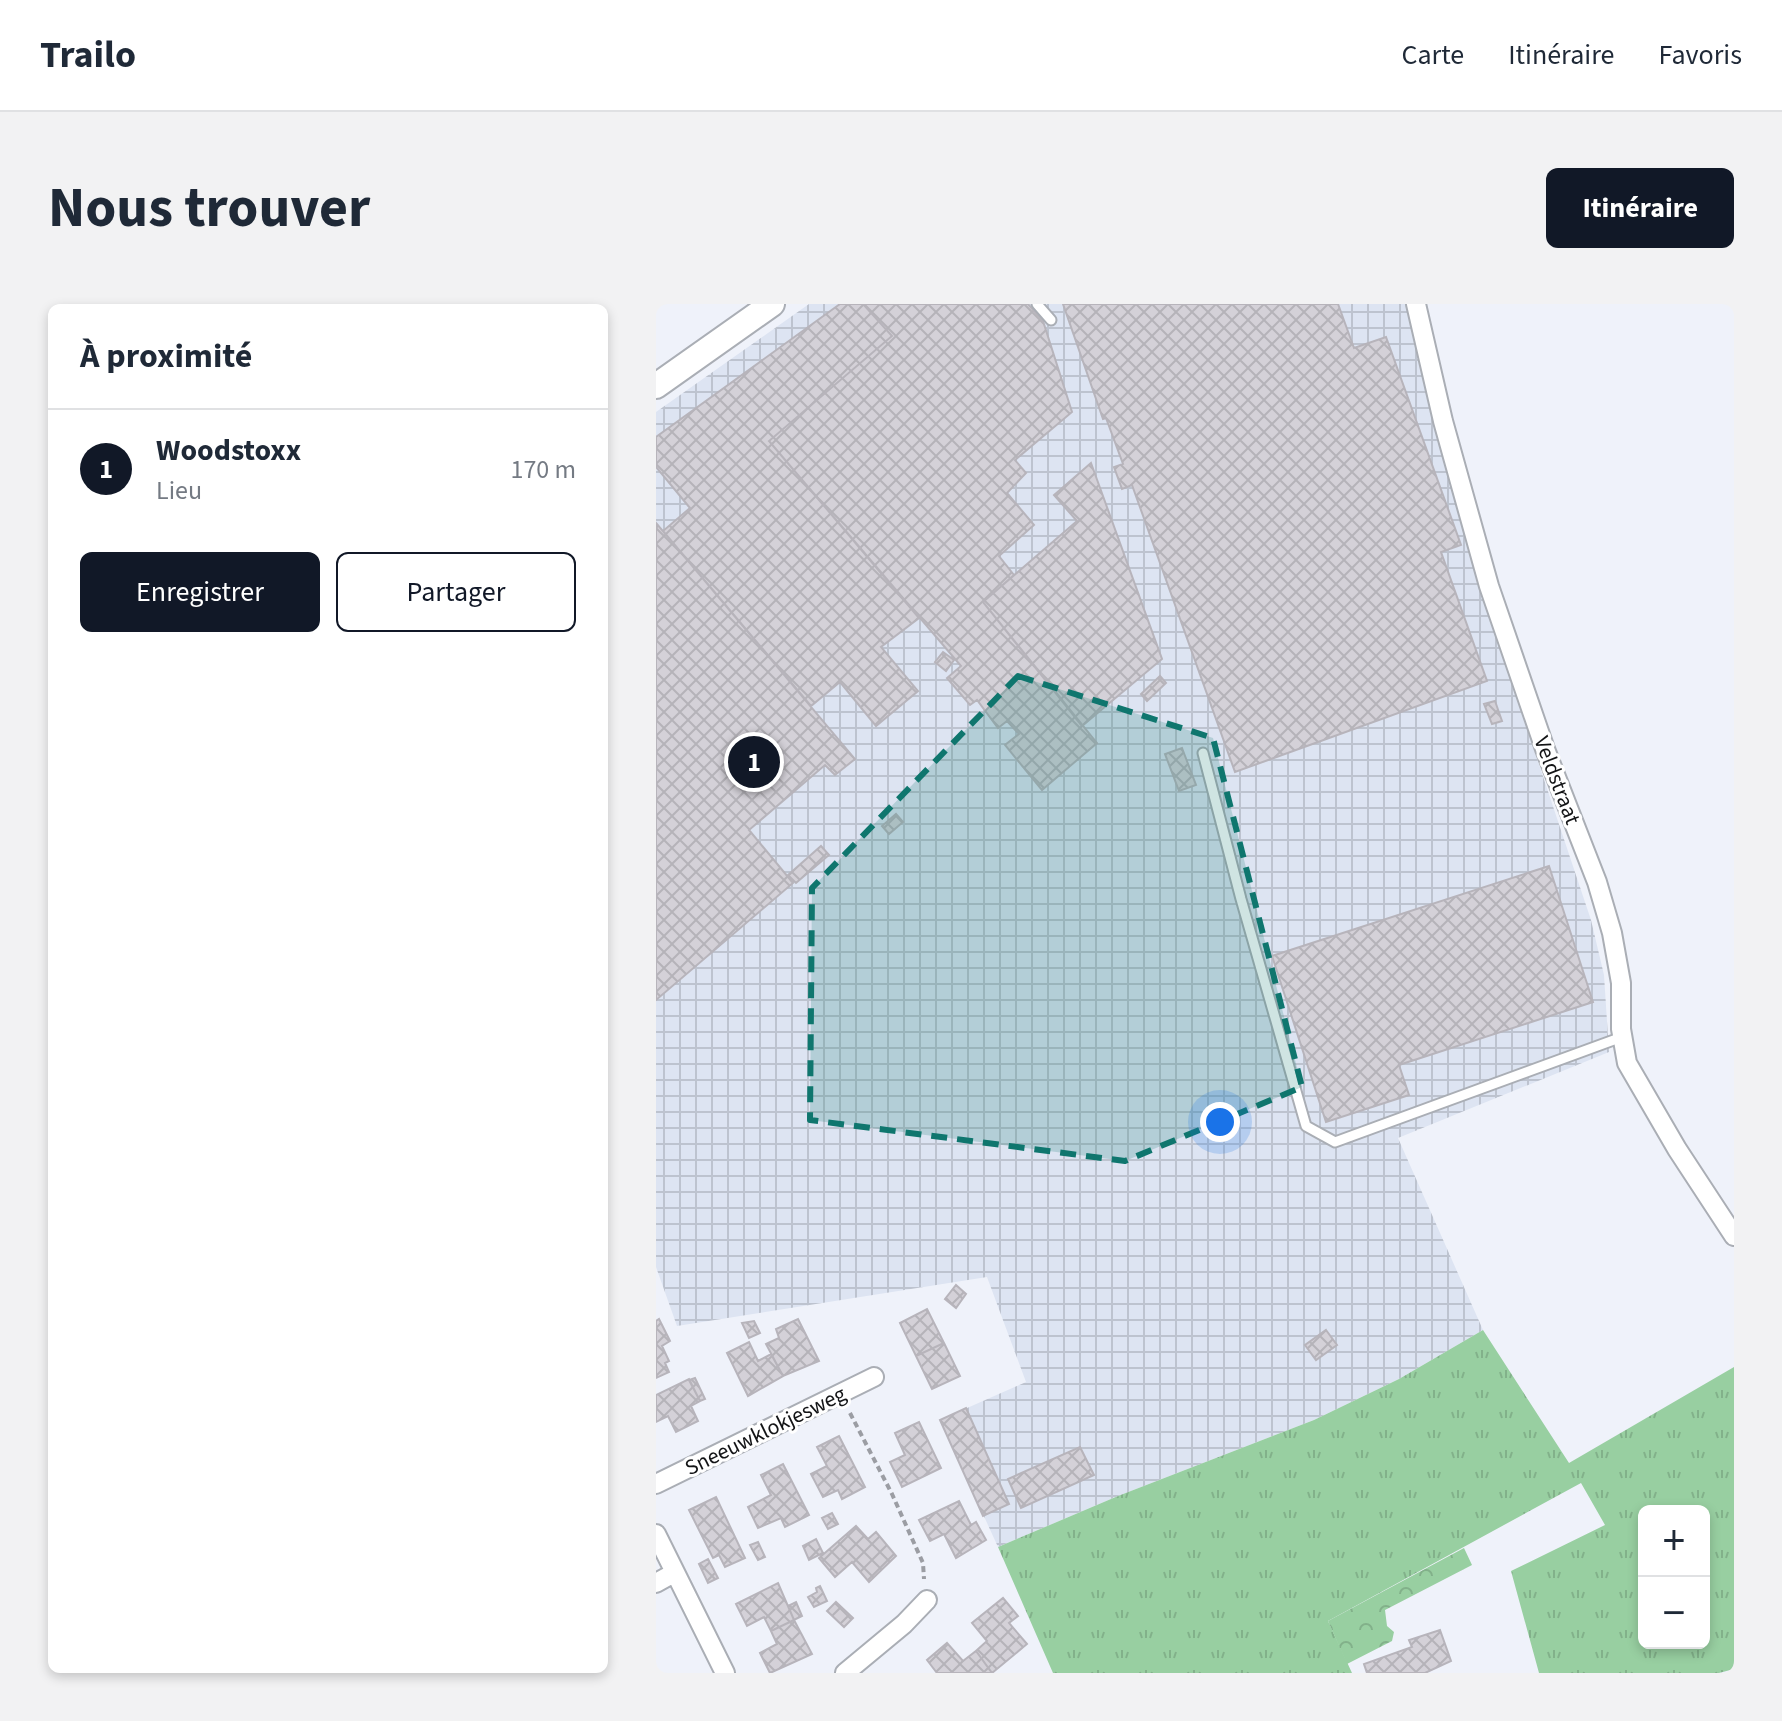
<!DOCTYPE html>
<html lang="fr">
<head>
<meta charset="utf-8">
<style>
  :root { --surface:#fff; --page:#f2f2f3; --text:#1f2937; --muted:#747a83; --line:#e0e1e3; --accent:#111827 }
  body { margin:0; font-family:"Source Sans 3",sans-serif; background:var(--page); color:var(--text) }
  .controls { position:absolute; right:24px; bottom:24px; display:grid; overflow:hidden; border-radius:12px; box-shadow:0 4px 12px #0003 }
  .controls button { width:72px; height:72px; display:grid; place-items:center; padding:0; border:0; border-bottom:2px solid var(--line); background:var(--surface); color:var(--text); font:40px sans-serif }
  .you { position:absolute; left:564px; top:818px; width:28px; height:28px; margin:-20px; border:6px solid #fff; border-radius:50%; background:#1a73e8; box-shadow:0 0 0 12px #1a73e833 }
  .badge { display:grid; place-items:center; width:52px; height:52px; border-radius:50%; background:var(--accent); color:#fff; font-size:26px; font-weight:700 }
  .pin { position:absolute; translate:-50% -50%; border:4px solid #fff; box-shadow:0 2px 8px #0006 }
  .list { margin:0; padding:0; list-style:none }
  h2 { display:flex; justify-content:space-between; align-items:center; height:104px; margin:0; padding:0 32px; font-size:34px }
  h2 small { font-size:26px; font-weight:400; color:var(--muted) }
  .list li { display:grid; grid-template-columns:52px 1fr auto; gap:24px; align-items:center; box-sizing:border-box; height:120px; padding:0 32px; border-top:2px solid var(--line) }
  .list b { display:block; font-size:30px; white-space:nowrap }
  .list p { margin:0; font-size:26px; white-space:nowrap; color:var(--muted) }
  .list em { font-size:26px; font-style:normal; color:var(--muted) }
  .actions { display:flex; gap:16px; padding:24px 32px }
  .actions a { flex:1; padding:18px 0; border:2px solid var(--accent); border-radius:12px; text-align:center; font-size:28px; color:var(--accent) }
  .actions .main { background:var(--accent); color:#fff }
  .map { position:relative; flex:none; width:1078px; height:1369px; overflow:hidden; border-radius:12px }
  header { display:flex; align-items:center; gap:48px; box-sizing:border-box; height:112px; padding:0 40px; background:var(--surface); border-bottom:2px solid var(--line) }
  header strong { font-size:38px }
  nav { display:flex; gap:44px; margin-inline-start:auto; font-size:28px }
  .intro { display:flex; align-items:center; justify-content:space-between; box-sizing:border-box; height:192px; padding:0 48px }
  h1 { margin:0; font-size:56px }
  .button { padding:20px 36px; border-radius:12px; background:var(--accent); color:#fff; font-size:28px; font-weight:700 }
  main { display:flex; gap:48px; padding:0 48px }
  aside { flex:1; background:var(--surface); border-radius:12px; box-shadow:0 4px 12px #0003 }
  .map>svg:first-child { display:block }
  .industrial { fill:url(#industrial-grid) }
  .grass { fill:url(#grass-tufts); fill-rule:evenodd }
  .forest { fill:url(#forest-crowns) }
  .building { fill:url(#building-cross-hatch); stroke:#b7b4bb; stroke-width:2 }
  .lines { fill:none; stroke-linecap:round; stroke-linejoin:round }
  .service-casing { stroke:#aaaeb5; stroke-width:13 }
  .minor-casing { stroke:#aaaeb5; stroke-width:22 }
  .tertiary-casing { stroke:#aaaeb5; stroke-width:28 }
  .path { stroke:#9b9da3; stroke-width:4; stroke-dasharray:6 4; stroke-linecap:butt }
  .service { stroke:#fff; stroke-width:9 }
  .minor { stroke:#fff; stroke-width:18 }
  .tertiary { stroke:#fff; stroke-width:24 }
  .marked { fill:#0f766e; fill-opacity:0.2; stroke:#0f766e; stroke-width:6; stroke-dasharray:16 10; stroke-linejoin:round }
  .labels { text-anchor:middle; stroke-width:6; stroke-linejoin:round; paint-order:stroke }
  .street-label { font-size:22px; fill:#131416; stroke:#fff }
</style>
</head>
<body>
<header>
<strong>Trailo</strong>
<nav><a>Carte</a><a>Itinéraire</a><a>Favoris</a></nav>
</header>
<div class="intro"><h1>Nous trouver</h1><a class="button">Itinéraire</a></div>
<main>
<aside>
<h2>À proximité<small></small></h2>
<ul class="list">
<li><span class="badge">1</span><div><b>Woodstoxx</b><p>Lieu</p></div><em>170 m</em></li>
</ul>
<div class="actions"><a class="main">Enregistrer</a><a>Partager</a></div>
</aside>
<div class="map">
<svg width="1078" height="1369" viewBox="0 0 1078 1369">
  <defs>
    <pattern id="industrial-grid" width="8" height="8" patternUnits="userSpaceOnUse" patternTransform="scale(2)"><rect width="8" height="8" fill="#dde4f2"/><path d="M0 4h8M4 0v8" fill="none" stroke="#bdc3cf"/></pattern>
    <pattern id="grass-tufts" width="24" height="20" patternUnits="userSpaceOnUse" patternTransform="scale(2)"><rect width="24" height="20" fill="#98cfa1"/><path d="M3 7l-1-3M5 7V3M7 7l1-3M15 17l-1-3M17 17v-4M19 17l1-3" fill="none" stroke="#82b18a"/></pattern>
    <pattern id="forest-crowns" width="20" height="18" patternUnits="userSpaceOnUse" patternTransform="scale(2)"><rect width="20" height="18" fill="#98cfa1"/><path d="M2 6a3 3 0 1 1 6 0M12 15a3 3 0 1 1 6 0" fill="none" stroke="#82b18a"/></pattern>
    <pattern id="building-cross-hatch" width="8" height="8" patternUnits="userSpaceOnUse" patternTransform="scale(2)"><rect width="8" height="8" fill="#d4d1d8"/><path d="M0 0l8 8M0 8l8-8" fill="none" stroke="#b5b3b9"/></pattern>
  </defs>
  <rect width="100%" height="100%" fill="#eff2fa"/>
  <!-- industrial -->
  <path class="industrial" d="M153,0H752L755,24L823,281L935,616L948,671L953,748L742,834L827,1026L743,1075L658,1116L462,1192L342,1243L284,1116L370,1078L331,973L21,1022L0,963V108Z"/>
  <!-- grass -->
  <path class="grass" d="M827,1026L913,1159L1078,1063V1365L1063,1369H883L855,1267L949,1221L925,1179L672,1317L696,1369H397L342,1243L462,1192L658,1116L743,1075ZM988,1207H1048V1339H988Z"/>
  <!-- forest -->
  <path class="forest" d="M808,1244L816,1261L729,1306L731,1322L738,1328L736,1337L691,1360L672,1317Z"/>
  <!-- building -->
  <path class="building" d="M184,0H207L236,32L113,137L263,314L225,343L262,387L220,422L184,378L155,402L7,227L34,204L0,163V133Z
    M207,0H372L387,17L416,108L359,156L370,169L351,189L378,221L343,252L358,271L327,298L441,439L386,486L349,441L363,430L351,417L342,424L321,396L314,401L291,374L305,362L113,137L236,32Z
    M407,0H682L698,44L730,33L805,241L785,248L831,377L579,468L476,181L466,185L458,163L467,160L450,114L447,115Z
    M435,159L506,355L426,422L327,298L421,217L398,191Z
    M0,219L199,455L179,471L169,461L93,526L137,579L0,696Z
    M287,348L298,356L290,367L279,358Z
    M504,372L510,379L491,397L485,390Z
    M839,397L846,417L836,420L828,400Z
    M526,444L540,481L523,487L509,450Z
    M240,510L247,518L233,530L226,522Z
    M165,542L173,551L140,579L132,571Z
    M893,562L937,698L743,761L753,791L670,818L616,652Z
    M300,981L310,990L300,1004L289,995Z
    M271,1005L288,1039L260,1052L244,1019Z
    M3,1015L14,1037L6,1042L13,1057L9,1059L13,1068L0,1074V1017Z
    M142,1015L163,1057L127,1072L110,1040L123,1034L120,1025Z
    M98,1017L104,1029L93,1034L86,1019Z
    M670,1026L681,1041L660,1056L649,1041Z
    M93,1038L102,1057L115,1050L127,1072L92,1092L71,1049Z
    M288,1039L304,1072L276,1085L260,1052Z
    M39,1074L49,1095L44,1097L33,1076Z
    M33,1075L44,1097L35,1102L42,1117L20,1128L12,1112L0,1118V1091Z
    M310,1104L353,1200L327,1212L284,1116Z
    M263,1118L285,1164L246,1183L234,1158L249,1151L239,1129Z
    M183,1132L209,1183L186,1195L182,1186L167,1193L155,1170L171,1162L161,1143Z
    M424,1143L438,1171L365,1204L352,1175Z
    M127,1160L153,1211L129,1223L125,1214L102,1224L92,1203L115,1191L105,1171Z
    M60,1193L89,1254L69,1263L63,1251L57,1254L33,1206Z
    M303,1197L315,1221L320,1218L330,1236L300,1254L288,1230L274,1237L263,1216Z
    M176,1209L182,1220L172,1225L166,1214Z
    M200,1222L212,1235L220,1228L240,1252L213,1278L196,1258L179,1273L163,1254Z
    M160,1235L167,1249L153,1256L147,1242Z
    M102,1238L109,1253L102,1256L94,1241Z
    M52,1255L62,1274L52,1279L43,1260Z
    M122,1279L138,1316L115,1327L108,1313L91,1322L80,1300Z
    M164,1282L171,1297L158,1303L152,1293L161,1288L160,1284Z
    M347,1294L362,1312L353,1319L371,1340L336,1369L320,1347L331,1337L316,1319Z
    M140,1298L146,1312L138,1316L132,1302Z
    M180,1298L197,1314L188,1323L171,1307Z
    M138,1316L156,1350L114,1369L104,1349L121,1340L115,1327Z
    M784,1326L795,1357L769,1369H711L708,1360L756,1343L753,1336Z
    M291,1339L307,1357L320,1347L336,1369H281L271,1356Z"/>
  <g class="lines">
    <defs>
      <path id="service" d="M381,0L395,16
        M547,449L585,595L650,822L679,838L966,733"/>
      <path id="minor" d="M760,0L787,117L833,282L889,445L941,578L956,629L965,679V725L971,759L1021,845L1078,932
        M0,1180L218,1073
        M0,1230L69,1369
        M0,1279L18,1269
        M189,1369L248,1320L271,1296"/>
      <path id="tertiary" d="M0,82L116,0"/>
    </defs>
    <!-- service casing -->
    <use href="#service" class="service-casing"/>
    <!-- minor casing -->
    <use href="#minor" class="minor-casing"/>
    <!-- tertiary casing -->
    <use href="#tertiary" class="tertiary-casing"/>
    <!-- path -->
    <path class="path" d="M194,1109L236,1190L267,1259L268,1275"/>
    <!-- service -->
    <use href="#service" class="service"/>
    <!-- minor -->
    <use href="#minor" class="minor"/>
    <!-- tertiary -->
    <use href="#tertiary" class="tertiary"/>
  </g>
  <!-- marked area -->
  <path class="marked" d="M362,372L557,434L646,783L469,857L154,816L156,584Z"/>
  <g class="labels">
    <!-- street labels -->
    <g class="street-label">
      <text transform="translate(902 476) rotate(69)" y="8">Veldstraat</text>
      <text transform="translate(109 1126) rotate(-26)" y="8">Sneeuwklokjesweg</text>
    </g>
  </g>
</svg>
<div class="controls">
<button>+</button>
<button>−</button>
</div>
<div class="you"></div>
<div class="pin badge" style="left:98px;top:458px">1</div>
</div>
</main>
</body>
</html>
